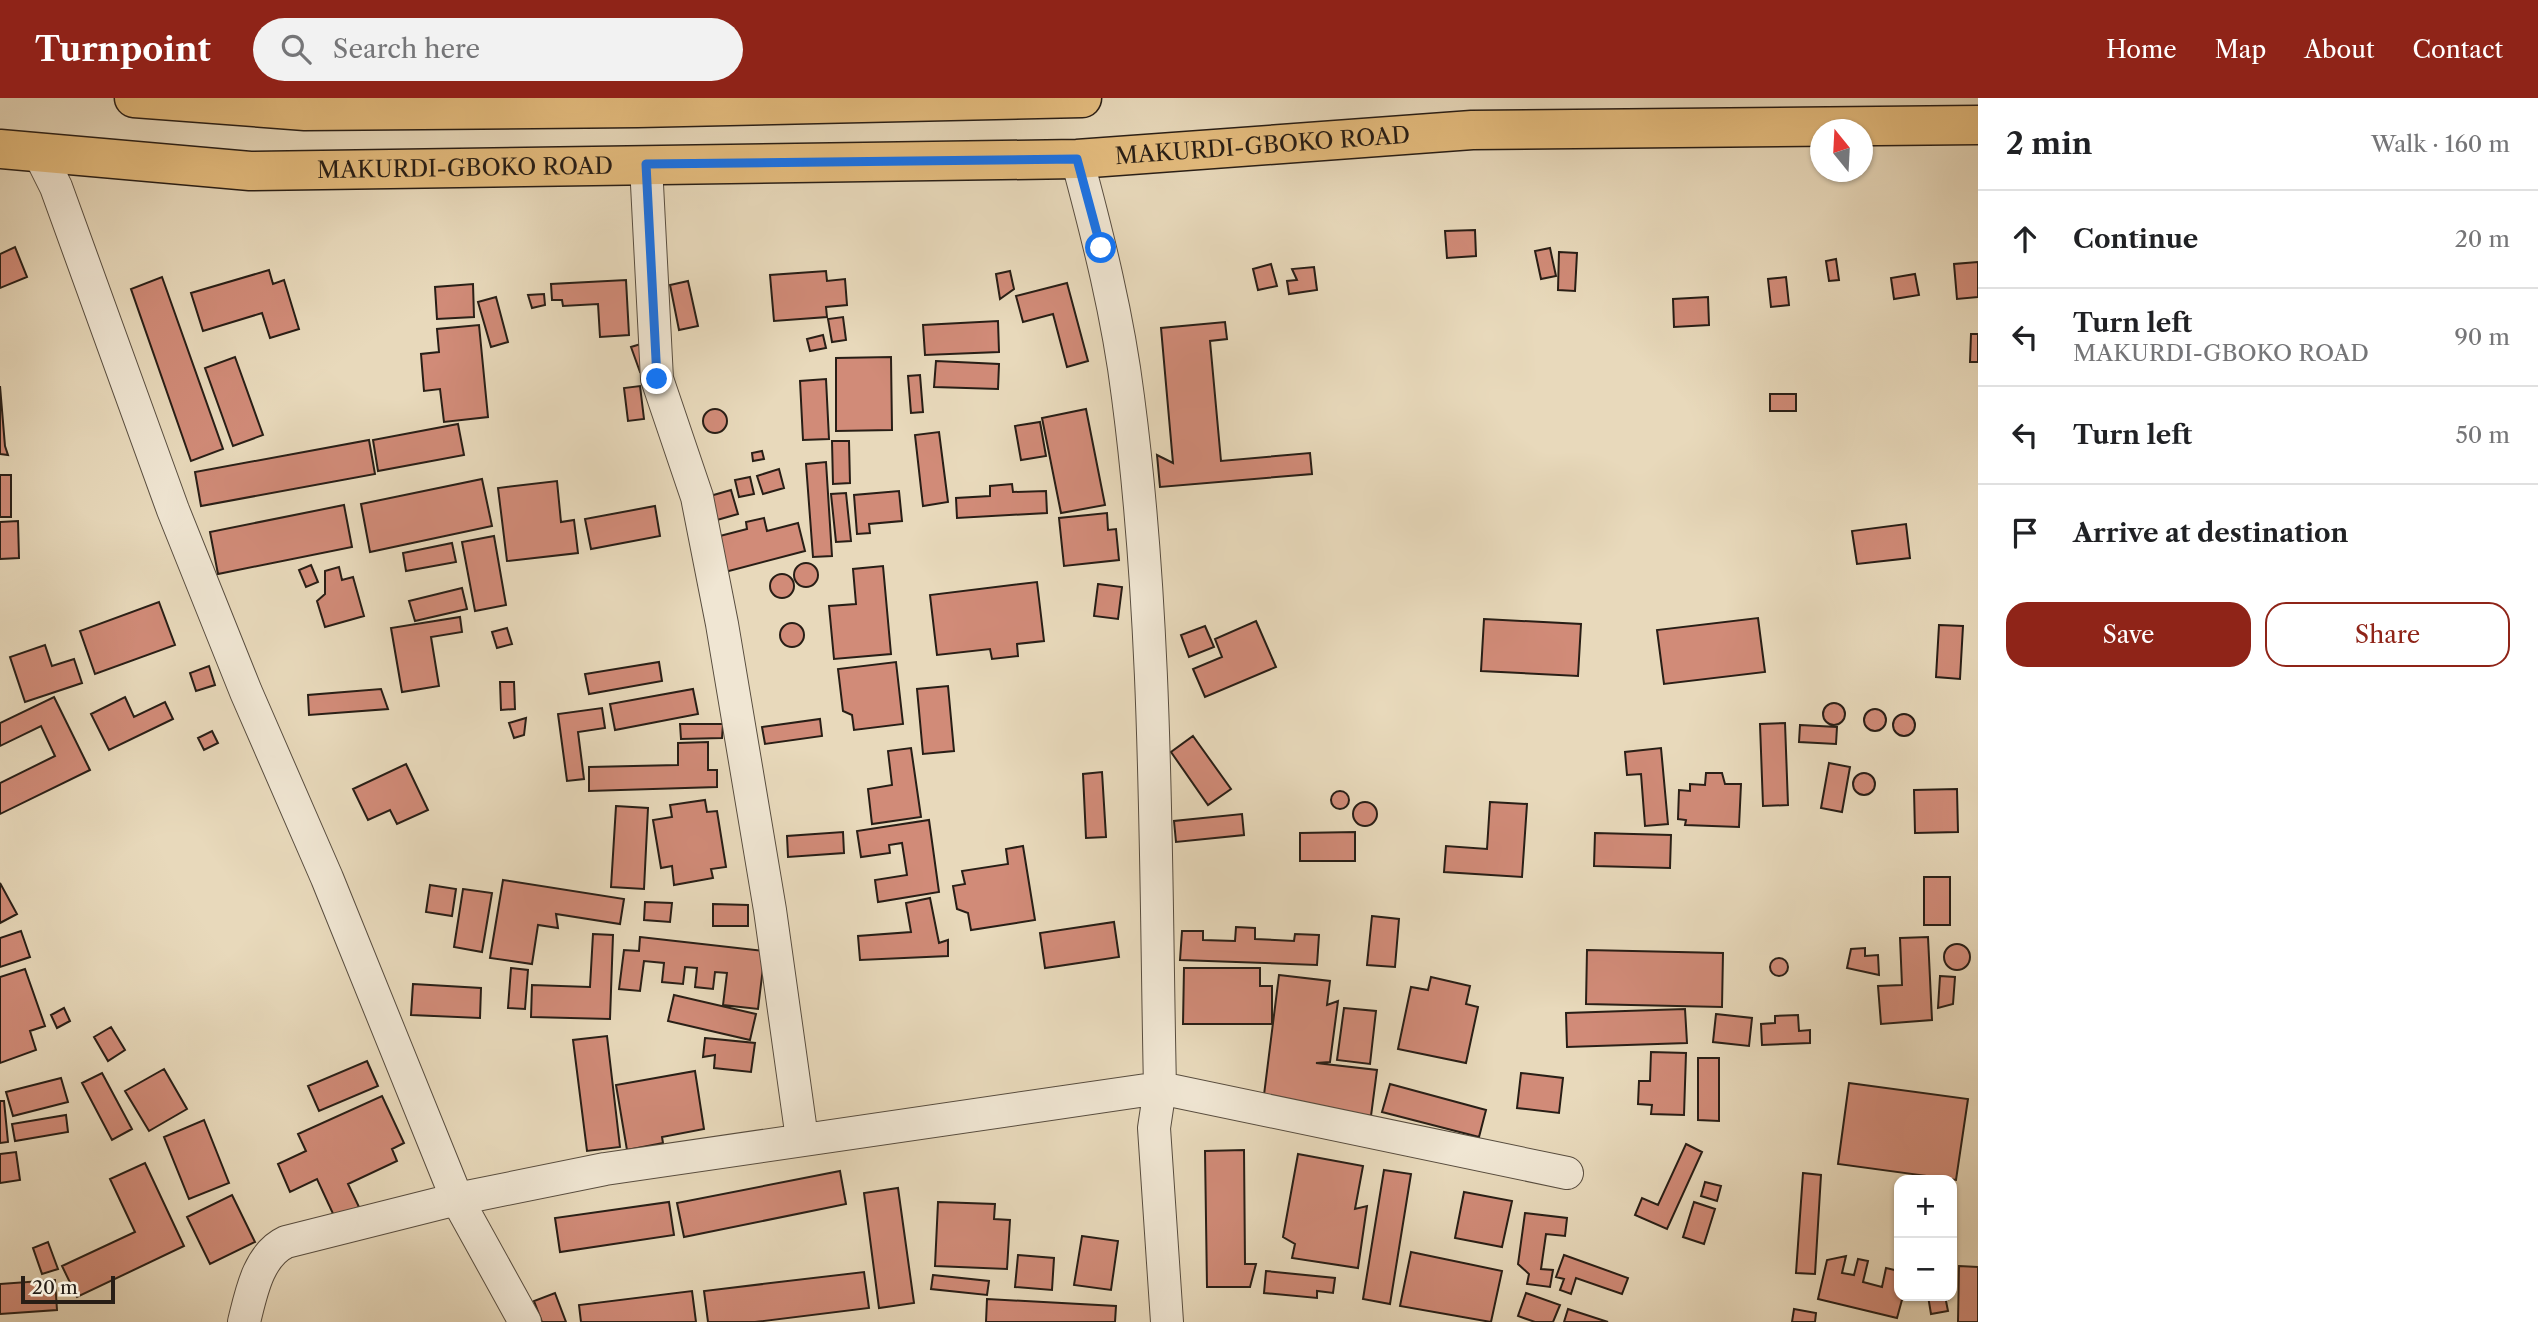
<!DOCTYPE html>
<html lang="en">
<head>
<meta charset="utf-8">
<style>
  :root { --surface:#fff; --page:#f2f2f2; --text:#202124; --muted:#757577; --line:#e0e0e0; --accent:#8f2418 }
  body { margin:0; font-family:"Libre Caslon Text",serif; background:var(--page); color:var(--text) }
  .controls { position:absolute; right:21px; bottom:21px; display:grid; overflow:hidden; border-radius:14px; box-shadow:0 2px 5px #0004 }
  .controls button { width:63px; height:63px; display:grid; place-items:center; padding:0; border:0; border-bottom:2px solid var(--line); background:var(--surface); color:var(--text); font:35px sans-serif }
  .compass { position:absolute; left:1810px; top:21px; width:63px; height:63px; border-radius:50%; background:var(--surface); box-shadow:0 2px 5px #0004; rotate:342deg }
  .scale { position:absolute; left:21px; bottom:18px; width:94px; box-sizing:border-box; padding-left:7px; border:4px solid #281e16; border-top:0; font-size:19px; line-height:24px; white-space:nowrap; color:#281e16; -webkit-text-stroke:5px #f0e6d3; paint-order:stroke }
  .stop { position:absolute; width:21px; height:21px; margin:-16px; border:5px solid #1a73e8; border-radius:50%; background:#fff }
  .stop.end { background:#1a73e8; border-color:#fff; box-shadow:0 2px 7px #0008 }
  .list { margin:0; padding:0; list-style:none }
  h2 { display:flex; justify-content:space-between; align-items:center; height:91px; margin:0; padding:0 28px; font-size:30px }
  h2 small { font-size:23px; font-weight:400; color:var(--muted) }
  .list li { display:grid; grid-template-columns:46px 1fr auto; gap:21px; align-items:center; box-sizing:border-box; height:98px; padding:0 28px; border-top:2px solid var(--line) }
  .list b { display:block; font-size:26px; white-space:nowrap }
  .list p { margin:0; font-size:23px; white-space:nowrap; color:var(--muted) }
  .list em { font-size:23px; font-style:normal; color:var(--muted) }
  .actions { display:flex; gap:14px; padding:21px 28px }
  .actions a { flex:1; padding:16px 0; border:2px solid var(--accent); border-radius:21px; text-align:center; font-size:24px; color:var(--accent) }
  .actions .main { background:var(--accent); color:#fff }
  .icon { flex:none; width:38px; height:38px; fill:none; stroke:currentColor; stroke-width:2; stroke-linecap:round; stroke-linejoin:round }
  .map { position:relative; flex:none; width:1978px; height:1224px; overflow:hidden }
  header { display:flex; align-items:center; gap:42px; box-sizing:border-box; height:98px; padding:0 35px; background:var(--accent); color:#fff }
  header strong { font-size:33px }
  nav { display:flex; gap:38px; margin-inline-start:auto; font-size:24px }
  .search { width:490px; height:63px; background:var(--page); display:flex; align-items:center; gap:18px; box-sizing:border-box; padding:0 24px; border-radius:38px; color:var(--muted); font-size:26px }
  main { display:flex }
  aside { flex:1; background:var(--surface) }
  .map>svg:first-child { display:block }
  .building { fill:#d18b78; stroke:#281e16; stroke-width:2 }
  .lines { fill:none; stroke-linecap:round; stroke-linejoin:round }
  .street-casing { stroke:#584d3f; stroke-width:34 }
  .primary-casing { stroke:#281e16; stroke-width:41 }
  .street { stroke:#f0e6d3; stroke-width:32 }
  .primary { stroke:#e4bc7e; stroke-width:38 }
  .route { stroke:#1a73e8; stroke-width:9 }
  .labels { text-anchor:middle; stroke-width:5; stroke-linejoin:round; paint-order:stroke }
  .street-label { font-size:23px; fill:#281e16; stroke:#f0e6d3 }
</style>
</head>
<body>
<header>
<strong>Turnpoint</strong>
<div class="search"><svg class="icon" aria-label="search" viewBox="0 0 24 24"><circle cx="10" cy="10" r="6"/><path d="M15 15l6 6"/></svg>Search here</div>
<nav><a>Home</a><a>Map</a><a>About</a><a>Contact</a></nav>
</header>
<main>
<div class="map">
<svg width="1978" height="1224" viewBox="0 0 1978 1224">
  <rect width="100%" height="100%" fill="#e8d9bb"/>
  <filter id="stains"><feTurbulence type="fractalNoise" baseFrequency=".00286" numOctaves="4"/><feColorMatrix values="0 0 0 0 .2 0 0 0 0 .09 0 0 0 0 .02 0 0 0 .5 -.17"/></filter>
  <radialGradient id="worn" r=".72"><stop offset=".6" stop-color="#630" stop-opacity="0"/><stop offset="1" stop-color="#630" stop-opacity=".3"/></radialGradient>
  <!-- building -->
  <path class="building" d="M1475,132L1476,158L1447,160L1445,133Z
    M15,149L27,179L0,190V156Z
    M1550,150L1556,178L1541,181L1535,153Z
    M1559,154L1577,155L1575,193L1558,192Z
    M1836,161L1839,182L1829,183L1826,163Z
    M1978,164V199L1957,201L1954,166Z
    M1271,166L1277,188L1258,192L1253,171Z
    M1314,169L1317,192L1289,196L1287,183L1297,182L1292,171Z
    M269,172L273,186L284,182L299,231L270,240L262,215L203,233L191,195Z
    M826,173L827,183L845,181L847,207L826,209L827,219L774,223L770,177Z
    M1010,173L1014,191L1000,201L996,176Z
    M1915,176L1919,197L1894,201L1891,180Z
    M162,179L223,351L191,363L131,191Z
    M1786,179L1789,207L1771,209L1768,181Z
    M626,182L629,237L600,239L598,206L563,208L562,202H552L551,186Z
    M688,183L698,228L679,232L670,187Z
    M1067,185L1088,263L1067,269L1053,216L1023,224L1016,198Z
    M473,186L474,219L437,221L435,189Z
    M544,196L545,207L532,210L528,197Z
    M496,199L508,244L491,249L478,204Z
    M1708,199L1709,227L1674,229L1673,201Z
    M843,219L846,242L832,244L828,221Z
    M998,223L999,254L925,257L923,227Z
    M1225,224L1227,241L1210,243L1221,363L1310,355L1312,376L1160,389L1157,357L1173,365L1161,230Z
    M479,227L488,319L444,324L440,291L424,293L421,256L439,254L437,231Z
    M1971,236H1978V264H1970Z
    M823,237L826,250L810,253L807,241Z
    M644,245L652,269L640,274L631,249Z
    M235,259L263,337L233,348L205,270Z
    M891,259L892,332L836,333V260Z
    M936,263L999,266L998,291L934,289Z
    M920,277L923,314L911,315L908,278Z
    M826,281L829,341L803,342L800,283Z
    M0,288L5,348L8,357L0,356Z
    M640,288L644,321L628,323L624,290Z
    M1770,296H1796V313H1770Z
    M1086,311L1105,407L1061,415L1042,320Z
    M703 323a12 12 0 1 1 24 0a12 12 0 1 1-24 0Z
    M1040,324L1046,358L1021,362L1015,328Z
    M458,326L464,357L378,373L373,342Z
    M939,334L948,404L923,408L915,337Z
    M369,342L375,376L201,408L195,374Z
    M832,343H849L850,385L833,386Z
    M762,353L764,361L753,363L752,355Z
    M826,364L832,458L813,459L806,366Z
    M779,371L784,390L763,396L757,378Z
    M0,377H11V419H0Z
    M750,379L754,396L739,399L735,382Z
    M482,381L492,428L370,454L361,406Z
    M557,383L561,424L574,422L578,455L507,463L498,390Z
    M1012,386L1013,394L1046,393L1047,415L957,420L956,400L990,398V388Z
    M731,392L738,416L717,422L710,398Z
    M899,393L902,423L869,426L870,435L857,436L854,397Z
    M846,395L851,443L836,444L831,396Z
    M344,407L352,449L218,476L210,434Z
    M655,408L660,438L591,451L585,421Z
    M1107,415L1108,432L1116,431L1119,462L1064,468L1059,420Z
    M764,420L767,433L798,425L805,453L725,474L716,439L747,431L746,424Z
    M18,423L19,460L0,461V424Z
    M1906,426L1910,460L1857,466L1852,433Z
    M494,438L506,507L475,513L462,444Z
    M452,445L456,464L406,473L403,455Z
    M794 477a12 12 0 1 1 24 0a12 12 0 1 1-24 0Z
    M311,467L318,484L306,489L299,472Z
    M883,468L891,556L834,561L829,508L856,506L853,471Z
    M339,469L342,482L353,479L364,518L325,529L317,503L325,496V473Z
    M770 488a12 12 0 1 1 24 0a12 12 0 1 1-24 0Z
    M1037,484L1044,543L1017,546L1018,558L992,561L990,551L937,557L930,497Z
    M1098,486L1122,489L1118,521L1094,518Z
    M462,490L467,511L415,523L409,503Z
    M159,504L175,547L95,576L80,533Z
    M460,519L462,534L431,539L439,588L402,594L391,530Z
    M1758,520L1765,574L1664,586L1657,532Z
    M1484,521L1581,526L1578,578L1481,573Z
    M1256,523L1276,569L1205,599L1193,571L1222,559L1215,541Z
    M780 537a12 12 0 1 1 24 0a12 12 0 1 1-24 0Z
    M1939,527L1963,528L1960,581L1936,579Z
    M1205,528L1214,549L1189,559L1181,537Z
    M507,530L512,546L497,550L492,534Z
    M45,547L52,568L74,561L82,585L25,604L10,559Z
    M659,564L662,583L589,596L585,576Z
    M896,564L903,626L854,632L852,617L843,613L838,571Z
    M209,568L215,587L196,593L190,575Z
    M500,584H514L515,611L501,612Z
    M948,588L954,653L923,656L917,591Z
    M381,591L388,611L309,617L308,597Z
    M693,591L698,616L615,632L610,606Z
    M54,599L90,672L0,716V685L55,658L41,628L0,648V625Z
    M125,599L134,619L165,604L173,621L109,652L91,616Z
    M1823 616a11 11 0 1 1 22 0a11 11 0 1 1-22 0Z
    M602,610L605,630L578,634L584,681L567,683L558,616Z
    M1864 622a11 11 0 1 1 22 0a11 11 0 1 1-22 0Z
    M1893 627a11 11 0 1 1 22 0a11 11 0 1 1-22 0Z
    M526,620L524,637L514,640L509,625Z
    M820,621L822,638L765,646L762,629Z
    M1785,625L1788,707L1763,708L1760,626Z
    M680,626H723L722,640L681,641Z
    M1800,627L1837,629L1836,646L1799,644Z
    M212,633L218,645L204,652L198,640Z
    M1193,638L1231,691L1208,707L1171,654Z
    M708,644V672H717V689L589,693V669L678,667V645Z
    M911,650L921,719L872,726L868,691L892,687L888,653Z
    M1661,650L1668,726L1645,728L1641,676L1627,677L1625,654Z
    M1829,665L1850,669L1842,714L1821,710Z
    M406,666L428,712L397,726L390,712L368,722L353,691Z
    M1102,674L1106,739L1086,740L1083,676Z
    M1853 686a11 11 0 1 1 22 0a11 11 0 1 1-22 0Z
    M1706,675H1722L1725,686H1741L1739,729L1685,727L1686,722L1678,721L1679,692L1690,693V686L1705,687Z
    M1957,691L1958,734L1915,735L1914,692Z
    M1331 702a9 9 0 1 1 18 0a9 9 0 1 1-18 0Z
    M705,702L707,714L717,713L726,769L711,771L713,780L674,787L672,768L661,770L653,722L672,719L670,707Z
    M1490,704L1527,706L1522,779L1444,774L1446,748L1487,751Z
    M1353 716a12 12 0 1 1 24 0a12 12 0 1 1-24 0Z
    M616,708L648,710L644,791L611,789Z
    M1242,716L1244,737L1176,744L1174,723Z
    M929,722L939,794L878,804L875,782L907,777L902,745L889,747L890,755L861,759L857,733Z
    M843,734L844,755L788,759L787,738Z
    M1355,734V763H1300V735Z
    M1595,735L1671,737L1670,770L1594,768Z
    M1023,748L1035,822L971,832L968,815L957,811L953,788L965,786L962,773L1008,766L1006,751Z
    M1924,779H1950V827H1924Z
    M503,782L624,801L620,826L556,816L558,830L538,827L532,866L490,860Z
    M0,785L17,816L0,825Z
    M430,787L456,791L452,818L426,814Z
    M463,791L492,795L482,854L454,849Z
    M930,800L939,845L948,842V858L860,862L858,838L911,834L906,805Z
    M645,804L672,805L670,824L644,822Z
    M713,806L748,807V828H713Z
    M1372,818L1399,821L1395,869L1367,867Z
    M1114,824L1119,859L1045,870L1040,835Z
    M1236,829L1255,830V841L1294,843L1295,836L1319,837L1317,867L1180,862L1182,833H1203V842L1235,843Z
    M21,833L30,859L0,869V840Z
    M593,836L613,837L610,921L531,919L532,887L590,889Z
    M640,839L765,853L758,911L723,907L727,875L715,874L713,891L695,889L697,870L685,869L683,886L662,884L664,865L644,863L640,893L619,891L624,852L639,853Z
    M1928,839L1932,922L1881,926L1878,888L1902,887L1900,840Z
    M1944 859a13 13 0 1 1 26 0a13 13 0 1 1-26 0Z
    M1865,850V858L1878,857L1879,877L1847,870L1851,851Z
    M1587,852L1723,855L1722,909L1586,906Z
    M1770 869a9 9 0 1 1 18 0a9 9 0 1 1-18 0Z
    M511,870L528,872L525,911L508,910Z
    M1184,870H1260V888H1272V926H1183Z
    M25,871L45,928L30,933L36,952L0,965V879Z
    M1279,877L1330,883L1327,907L1338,903L1330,964L1316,965L1377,972L1371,1018L1263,1005Z
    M1940,878L1955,879L1953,906L1938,910Z
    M1431,879L1470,888L1466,906L1478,909L1466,965L1398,951L1411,889L1428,892Z
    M413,886L481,890L480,920L411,917Z
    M674,897L756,916L750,942L668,923Z
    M64,910L70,923L57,930L51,917Z
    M1344,910L1376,913L1370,966L1337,962Z
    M1685,911L1687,945L1567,949L1566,915Z
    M1716,916L1752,920L1749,948L1713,944Z
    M1798,917L1799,933L1810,932V945L1762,947L1761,926L1775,925V918Z
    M111,929L125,952L108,963L94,939Z
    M607,938L620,1049L587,1053L573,942Z
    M705,940L755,945L751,974L714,970L715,957L703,959Z
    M1651,954L1686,955L1684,1017L1651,1016L1652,1007L1638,1006L1639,983H1650Z
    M1698,960H1719V1023L1698,1022Z
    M367,963L378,988L319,1013L308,988Z
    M164,971L187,1011L149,1033L125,993Z
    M695,973L704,1031L662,1039L663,1045L627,1052L616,987Z
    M102,975L132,1031L112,1042L82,985Z
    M1521,975L1563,980L1559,1015L1517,1010Z
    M61,980L68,1004L13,1018L6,994Z
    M1849,985L1968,1001L1956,1082L1838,1066Z
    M1390,986L1486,1012L1479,1039L1382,1014Z
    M382,998L404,1045L392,1051L397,1063L348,1086L359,1109L335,1120L317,1081L290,1094L278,1066L306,1053L298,1036Z
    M0,1003H4L8,1044L0,1045Z
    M66,1017L68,1034L15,1043L12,1026Z
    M204,1022L229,1085L189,1101L164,1039Z
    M1686,1046L1702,1054L1667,1131L1635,1117L1642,1100L1658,1107Z
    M1244,1052L1245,1166H1256L1250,1189H1207L1205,1053Z
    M16,1054L20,1082L0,1085V1056Z
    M1298,1056L1363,1068L1355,1111L1367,1108L1358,1170L1292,1160L1295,1146L1283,1139Z
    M145,1065L184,1148L77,1199L62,1168L135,1134L110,1081Z
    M1384,1072L1411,1076L1390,1206L1363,1201Z
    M840,1073L846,1106L684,1139L677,1105Z
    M1803,1075L1821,1077L1815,1176L1796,1175Z
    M1705,1084L1721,1088L1717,1103L1701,1098Z
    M898,1090L914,1205L879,1210L864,1095Z
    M1464,1094L1512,1103L1502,1149L1455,1140Z
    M232,1097L255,1144L210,1166L187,1119Z
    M669,1104L674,1137L560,1154L555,1120Z
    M938,1104L995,1106L994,1121L1010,1122L1007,1171L935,1168Z
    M1694,1104L1715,1111L1704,1146L1683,1139Z
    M1525,1115L1567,1120L1565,1138L1546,1136L1541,1171L1553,1172L1550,1189L1527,1186L1529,1176L1518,1166Z
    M1082,1138L1118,1143L1111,1192L1074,1187Z
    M48,1144L58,1171L42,1176L33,1150Z
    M1411,1154L1502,1173L1491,1224L1400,1208Z
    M1018,1157L1054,1160L1052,1192L1015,1189Z
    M1564,1157L1628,1180L1622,1196L1576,1180L1571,1196L1560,1192L1564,1181L1556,1179Z
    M1846,1158L1842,1175L1854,1177L1858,1161L1868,1163L1863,1184L1882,1189L1886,1170L1899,1173V1198H1903L1897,1220L1818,1201L1827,1162Z
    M1959,1168L1978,1169V1224H1958Z
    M1266,1173L1335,1180L1333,1195L1317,1193V1200L1264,1195Z
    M864,1174L869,1210L755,1224H708L704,1193Z
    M933,1177L989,1183L987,1197L931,1191Z
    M55,1182L57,1212L0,1216V1186Z
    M692,1193L696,1224H581L579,1207Z
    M555,1195L566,1224H542L534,1203Z
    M1526,1195L1560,1207L1553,1224H1535L1518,1218Z
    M1928,1198H1945L1948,1213L1931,1216Z
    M987,1201L1116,1208L1115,1224H986Z
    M1568,1211L1608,1224H1564Z
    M1794,1211L1816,1215L1815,1224H1792Z"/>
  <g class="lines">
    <defs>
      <path id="street" d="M40,57L56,89L173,412L246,594L327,780L457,1101L525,1224
        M1077,61C1098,139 1118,218 1128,299C1158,527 1155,760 1160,990L1154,1030L1167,1224
        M646,67L657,281L697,399L722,526L770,812L802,1041
        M244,1224C251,1196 258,1157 286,1144L457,1101L605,1071L1160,990L1567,1075"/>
      <g id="primary">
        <path d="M134,0L305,13L638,10L1082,0"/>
        <path id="s1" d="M0,51L250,73L1077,61L1472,32L1978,27"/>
      </g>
    </defs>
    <!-- street casing -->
    <use href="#street" class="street-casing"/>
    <!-- primary casing -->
    <use href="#primary" class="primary-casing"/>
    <!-- street -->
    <use href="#street" class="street"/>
    <!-- primary -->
    <use href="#primary" class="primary"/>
  </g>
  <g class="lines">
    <!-- route -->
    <path class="route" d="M657,281L646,66L1077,61L1101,150"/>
  </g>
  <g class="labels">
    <!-- street labels -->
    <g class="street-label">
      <text dy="8" stroke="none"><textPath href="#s1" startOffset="1264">MAKURDI-GBOKO ROAD</textPath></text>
      <text dy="8" stroke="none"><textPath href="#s1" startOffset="466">MAKURDI-GBOKO ROAD</textPath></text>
    </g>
  </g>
  <rect width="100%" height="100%" filter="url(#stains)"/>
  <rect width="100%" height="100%" fill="url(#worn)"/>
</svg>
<div class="controls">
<button>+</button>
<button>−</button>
</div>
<svg class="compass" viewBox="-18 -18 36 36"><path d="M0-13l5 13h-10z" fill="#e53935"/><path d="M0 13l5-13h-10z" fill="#757577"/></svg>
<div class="scale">20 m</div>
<div class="stop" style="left:1101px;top:150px"></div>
<div class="stop end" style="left:657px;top:281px"></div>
</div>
<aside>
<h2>2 min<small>Walk · 160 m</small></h2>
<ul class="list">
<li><svg class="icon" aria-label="ahead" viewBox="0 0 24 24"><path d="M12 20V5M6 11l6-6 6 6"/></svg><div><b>Continue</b></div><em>20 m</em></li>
<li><svg class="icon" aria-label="left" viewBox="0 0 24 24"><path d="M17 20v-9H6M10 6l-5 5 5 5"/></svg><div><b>Turn left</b><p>MAKURDI-GBOKO ROAD</p></div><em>90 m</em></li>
<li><svg class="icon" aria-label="left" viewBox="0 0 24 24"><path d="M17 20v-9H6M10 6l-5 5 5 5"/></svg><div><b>Turn left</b></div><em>50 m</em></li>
<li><svg class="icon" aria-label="arrive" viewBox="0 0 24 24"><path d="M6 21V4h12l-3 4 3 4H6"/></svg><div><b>Arrive at destination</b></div></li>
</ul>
<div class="actions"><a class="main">Save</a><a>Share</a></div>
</aside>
</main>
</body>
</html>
